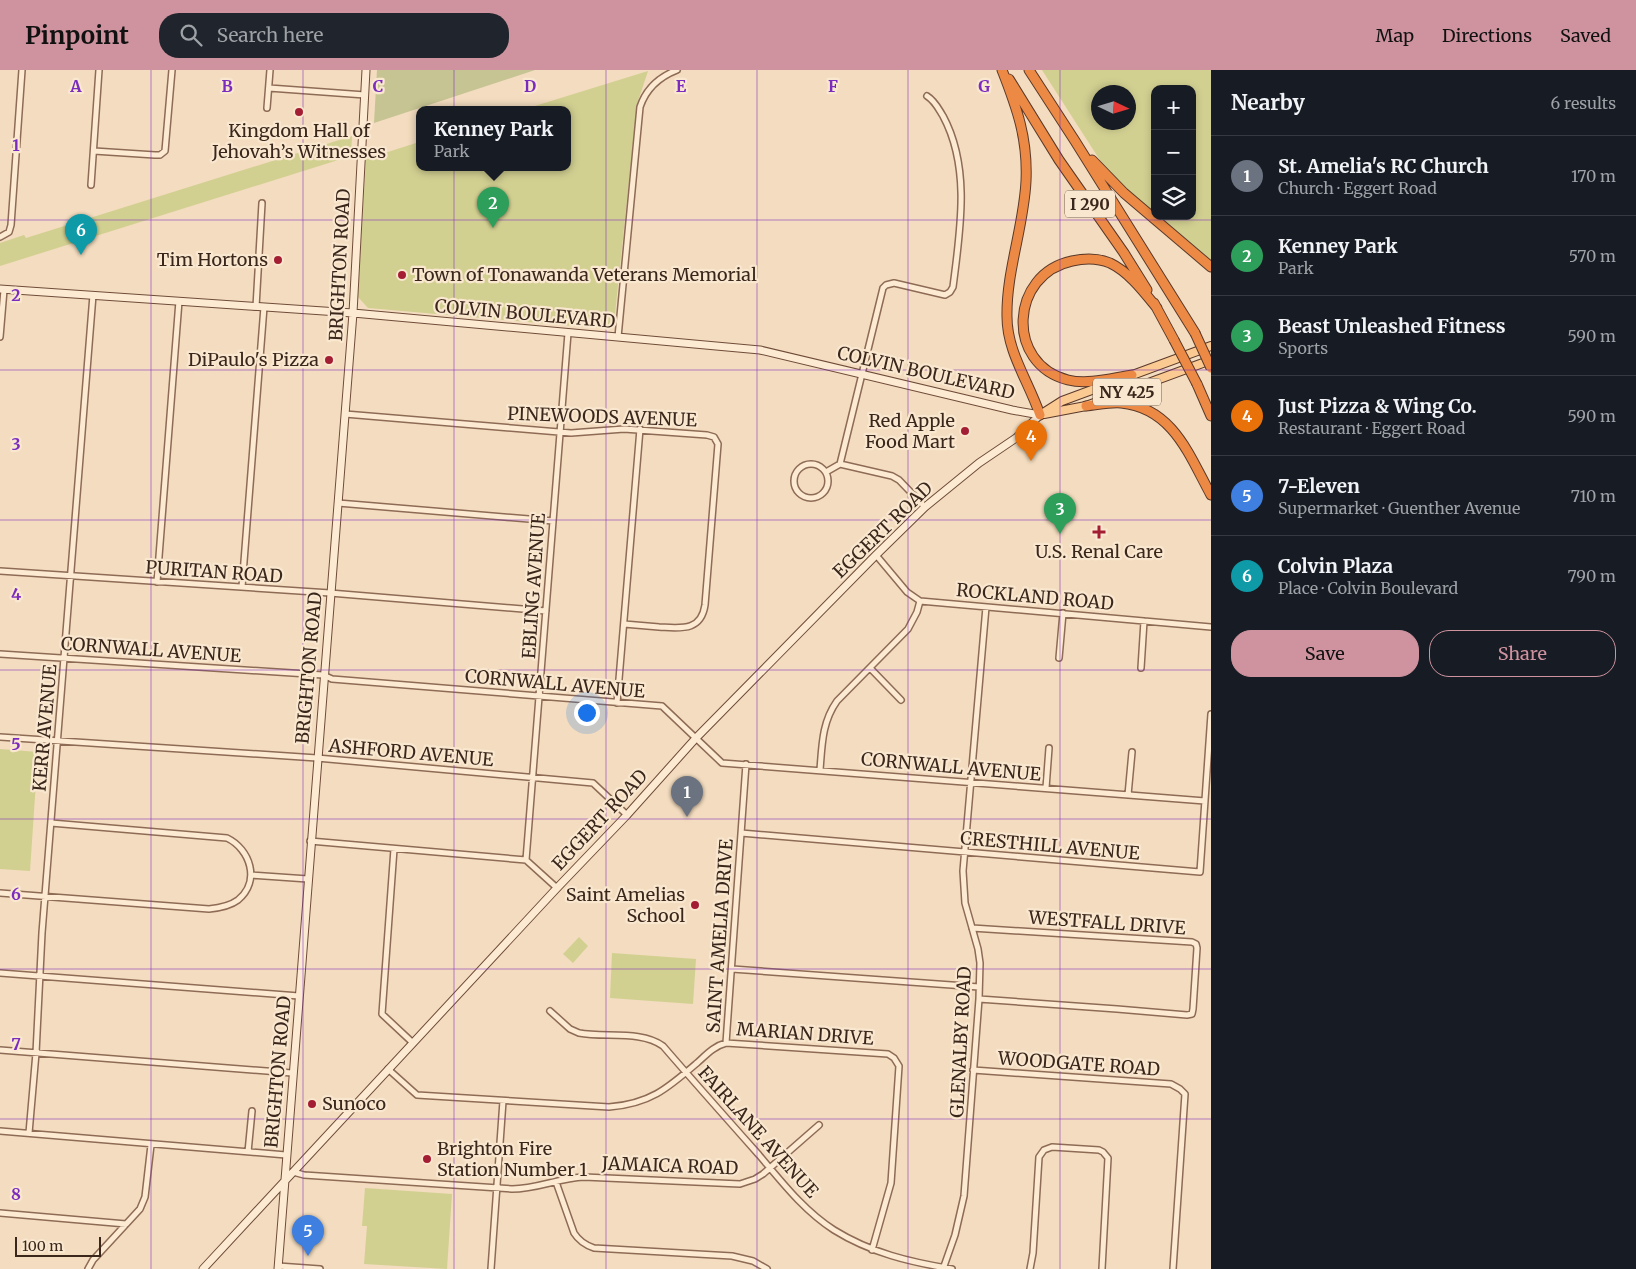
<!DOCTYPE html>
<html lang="en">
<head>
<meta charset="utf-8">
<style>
  :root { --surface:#171b24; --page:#20242c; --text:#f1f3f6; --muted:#9ea1a6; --line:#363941; --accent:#ce939e }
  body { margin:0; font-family:Merriweather,serif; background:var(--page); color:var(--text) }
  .controls { position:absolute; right:15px; top:15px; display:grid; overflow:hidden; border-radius:10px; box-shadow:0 2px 8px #0003 }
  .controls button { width:45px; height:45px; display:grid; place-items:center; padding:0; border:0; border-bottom:1px solid var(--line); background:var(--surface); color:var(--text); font:25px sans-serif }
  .compass { position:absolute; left:1091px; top:15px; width:45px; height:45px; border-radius:50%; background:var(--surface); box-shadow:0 2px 8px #0003; rotate:94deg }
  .scale { position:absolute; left:15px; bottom:12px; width:86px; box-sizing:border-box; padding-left:5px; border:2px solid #3b261b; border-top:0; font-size:14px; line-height:18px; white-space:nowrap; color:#3b261b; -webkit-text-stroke:4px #f9e7cf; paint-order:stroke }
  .you { position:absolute; left:586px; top:642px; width:18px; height:18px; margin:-12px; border:4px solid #fff; border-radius:50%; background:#1a73e8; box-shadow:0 0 0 8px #1a73e833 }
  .badge { display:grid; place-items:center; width:32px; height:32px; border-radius:50%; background:var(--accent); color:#fff; font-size:16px; font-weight:700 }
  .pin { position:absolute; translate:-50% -41px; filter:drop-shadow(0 1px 2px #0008) }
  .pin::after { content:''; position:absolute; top:26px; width:18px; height:15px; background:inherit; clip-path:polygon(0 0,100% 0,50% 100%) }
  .popup { position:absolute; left:416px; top:36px; width:155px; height:65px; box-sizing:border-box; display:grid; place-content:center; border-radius:10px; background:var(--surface); filter:drop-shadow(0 1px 4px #0005); font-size:16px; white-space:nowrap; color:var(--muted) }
  .popup b { font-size:19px; color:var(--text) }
  .popup::after { content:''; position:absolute; left:50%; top:100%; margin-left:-10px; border:10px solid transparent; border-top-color:var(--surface) }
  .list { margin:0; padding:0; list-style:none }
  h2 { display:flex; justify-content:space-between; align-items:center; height:65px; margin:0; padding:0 20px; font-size:21px }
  h2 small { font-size:16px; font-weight:400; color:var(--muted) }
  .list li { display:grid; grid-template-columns:32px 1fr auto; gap:15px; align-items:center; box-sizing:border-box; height:80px; padding:0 20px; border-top:1px solid var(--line) }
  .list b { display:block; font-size:19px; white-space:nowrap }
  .list p { margin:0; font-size:16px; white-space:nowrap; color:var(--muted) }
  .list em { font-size:16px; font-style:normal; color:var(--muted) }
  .actions { display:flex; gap:10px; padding:15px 20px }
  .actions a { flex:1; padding:11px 0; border:1px solid var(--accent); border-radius:20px; text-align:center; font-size:18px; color:var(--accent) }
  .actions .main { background:var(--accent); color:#111 }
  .icon { flex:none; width:28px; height:28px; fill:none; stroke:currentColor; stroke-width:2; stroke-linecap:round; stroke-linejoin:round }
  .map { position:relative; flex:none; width:1211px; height:1199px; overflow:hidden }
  header { display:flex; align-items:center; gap:30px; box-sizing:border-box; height:70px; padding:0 25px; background:var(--accent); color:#111 }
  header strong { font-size:24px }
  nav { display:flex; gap:28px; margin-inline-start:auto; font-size:18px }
  .search { width:350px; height:45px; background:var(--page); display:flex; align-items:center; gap:12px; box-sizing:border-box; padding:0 18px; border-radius:20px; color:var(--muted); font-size:19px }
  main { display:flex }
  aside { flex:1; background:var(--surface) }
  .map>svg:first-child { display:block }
  .green { fill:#d2d091; fill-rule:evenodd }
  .cemetery { fill:#c6c492 }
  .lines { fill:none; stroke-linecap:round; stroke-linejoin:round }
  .street-casing { stroke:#8e6b55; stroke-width:8 }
  .secondary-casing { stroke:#6f4c38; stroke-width:9 }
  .primary-casing { stroke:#5b392a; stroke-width:10 }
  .highway-casing { stroke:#5b392a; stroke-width:11 }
  .street { stroke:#fdead3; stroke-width:5 }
  .secondary { stroke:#fdead3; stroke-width:7 }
  .primary { stroke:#fbca92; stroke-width:8 }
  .highway { stroke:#ec8a45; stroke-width:9 }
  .highway-bridge-casing { stroke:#5b392a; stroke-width:11; stroke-linecap:butt }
  .highway-bridge { stroke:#ec8a45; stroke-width:9 }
  .grid { fill:none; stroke:#7b2cbf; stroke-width:1; stroke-opacity:0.55 }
  .poi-dot { fill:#a41e33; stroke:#f9e7cf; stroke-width:2 }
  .labels { text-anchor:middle; stroke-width:4.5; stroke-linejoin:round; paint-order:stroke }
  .shield { fill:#f9e7cf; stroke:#746051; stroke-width:1 }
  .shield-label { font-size:16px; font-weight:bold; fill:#3b261b }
  .poi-label { font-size:18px; fill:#3b261b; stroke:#f9e7cf; text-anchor:end }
  .street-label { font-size:18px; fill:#3b261b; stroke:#f9e7cf }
  .grid-label { font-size:16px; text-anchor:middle; font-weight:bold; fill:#7b2cbf; stroke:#f9e7cf; stroke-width:4.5; stroke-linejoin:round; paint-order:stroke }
</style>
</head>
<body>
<header>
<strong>Pinpoint</strong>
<div class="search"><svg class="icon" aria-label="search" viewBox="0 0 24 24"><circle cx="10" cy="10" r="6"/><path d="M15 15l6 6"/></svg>Search here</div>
<nav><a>Map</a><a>Directions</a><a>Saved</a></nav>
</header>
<main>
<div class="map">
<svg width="1211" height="1199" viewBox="0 0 1211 1199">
  <rect width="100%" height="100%" fill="#f3dcbf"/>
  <!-- green -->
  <path class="green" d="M1042,0H1211V190L1159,146H1192V19H1155V143L1119,113L1105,98ZM1098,22H1128V52H1098Z
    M648,1L637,34L614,254L609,256L607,259L368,238L358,227L366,89L419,72V97H567V39H525Z
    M352,66L351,86L0,196V173L24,165L26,168Z
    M0,679L38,682L30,801L0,799Z
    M579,867L588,876L573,893L563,884Z
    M612,883L696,889L693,934L610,928Z
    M365,1118L452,1124L447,1199L364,1194L367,1156H362Z"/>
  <!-- cemetery -->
  <path class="cemetery" d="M377,0H535L374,53Z"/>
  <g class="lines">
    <defs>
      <path id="street" d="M269,18L365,25
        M267,38L270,0
        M94,81L155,85H160L165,81L172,0
        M91,115L99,0
        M0,167L9,162L11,155L22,0
        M256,237L262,133
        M0,267L4,220
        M618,267L640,37C646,19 659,7 677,0
        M345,344L571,363L624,359L707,365L714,367L718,374L705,535C701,562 680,558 659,557C648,556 636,555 624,554
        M794 411a17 17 0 1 1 34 0a17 17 0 1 1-34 0Z
        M840,394L883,218L886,215L894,213L945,225L950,222L953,217C960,161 971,98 943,46C938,38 935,31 927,26
        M840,394L892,406L899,410L925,437
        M826,402L840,394
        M338,433L553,451
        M876,485L907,522L920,531L1211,557
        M0,501L330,523L546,541
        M157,512L179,231
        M242,517L264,237
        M0,584L323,605L332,609L662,636L722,693L1205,731
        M1059,588L1063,543
        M870,598L901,630
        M1141,598L1144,551
        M617,633L640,359
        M0,667L317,688L593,713L627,745
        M820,700C822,675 822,652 837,631L908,559L917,542L920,531
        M1046,718L1049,678
        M1128,725L1132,682
        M741,763L1200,802L1211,644
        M310,771L526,790
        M394,779L382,944L413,973
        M251,805L308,809
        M557,818L526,790L568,263
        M0,823L209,839C219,838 230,836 238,830C261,811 250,779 227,768L51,753
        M972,858L1192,872L1196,874L1197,878L1193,939L1192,944L1187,945L1117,939L979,929
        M732,899L979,917
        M0,903L299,926
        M550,941L570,959L579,963C605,968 641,960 663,976C695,1013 727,1049 759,1085C781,1111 804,1141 834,1160C871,1183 910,1192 952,1199
        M726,973L746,694
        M0,980L292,1003
        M388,999L417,1025L609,1037C650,1034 668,1018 697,993C706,985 714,976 726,973L888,984L894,988L899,996L891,1113L872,1180
        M973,1000L1171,1014L1180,1019L1185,1024L1173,1199
        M0,1061L286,1085
        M29,1063L36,983L42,863L93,225
        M248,1082L252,1041
        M293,1102L304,1105L512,1119C537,1119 559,1108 584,1107L740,1114L755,1109L763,1104L819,1055
        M556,1112L574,1163C579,1171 585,1175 594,1178L732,1186L753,1191L767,1199
        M0,1143L126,1154
        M278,1196L320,1199
        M88,1199L93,1190L140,1139L145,1127L151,1075
        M491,1199L503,1031
        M943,1199L955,1165L964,1126L979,929L980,893L978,879L965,833L963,801L986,537
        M1030,1199L1033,1183L1039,1087L1044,1080L1052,1077L1099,1080L1103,1082L1108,1088L1102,1199"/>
      <path id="secondary" d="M0,219L353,243L760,280L1012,340L1040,345
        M203,1199L557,818L627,745L696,668L876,485L925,437L979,393L1016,368L1040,345
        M278,1199L353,243L366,0"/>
      <path id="primary" d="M1044,344L1086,336L1211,290
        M1040,345L1062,331L1211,276"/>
      <path id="highway" d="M1002,0C1017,38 1028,69 1026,111C1024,156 1006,202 1007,247C1007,282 1029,312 1040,345
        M1029,0L1075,71L1195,263
        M1009,9L1059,90L1124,183L1147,220
        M1092,90L1124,123L1211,197
        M1154,233L1174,270
        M1132,305C1112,308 1088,315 1068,310C1005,294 1010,204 1072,191C1085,188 1098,188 1110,193C1129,202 1144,222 1157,238
        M1197,314L1211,346
        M1086,336C1097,335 1110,332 1121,333C1173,338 1189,385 1211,425"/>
    </defs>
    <!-- street casing -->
    <use href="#street" class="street-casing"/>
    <!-- secondary casing -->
    <use href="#secondary" class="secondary-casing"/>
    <!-- primary casing -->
    <use href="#primary" class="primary-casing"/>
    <!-- highway casing -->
    <use href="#highway" class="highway-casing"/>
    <!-- street -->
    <use href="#street" class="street"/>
    <!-- secondary -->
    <use href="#secondary" class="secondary"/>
    <!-- primary -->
    <use href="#primary" class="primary"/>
    <!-- highway -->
    <use href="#highway" class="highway"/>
    <defs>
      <path id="highway-bridge" d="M1195,263L1211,298
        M1174,270L1197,314"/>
    </defs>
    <!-- highway-bridge casing -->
    <use href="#highway-bridge" class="highway-bridge-casing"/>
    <!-- highway-bridge -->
    <use href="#highway-bridge" class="highway-bridge"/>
  </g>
  <!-- grid -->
  <path class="grid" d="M151,0V1199M303,0V1199M454,0V1199M606,0V1199M757,0V1199M908,0V1199M1060,0V1199M0,150H1211M0,300H1211M0,450H1211M0,600H1211M0,749H1211M0,899H1211M0,1049H1211"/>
  <!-- markers -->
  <g class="poi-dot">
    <circle cx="299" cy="42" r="5"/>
    <circle cx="278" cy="190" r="5"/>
    <circle cx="402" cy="205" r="5"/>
    <circle cx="329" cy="290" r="5"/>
    <circle cx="965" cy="361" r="5"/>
    <path d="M1096.5 454.5h5v5h5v5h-5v5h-5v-5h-5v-5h5z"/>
    <circle cx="695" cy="835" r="5"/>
    <circle cx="312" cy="1034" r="5"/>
    <circle cx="427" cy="1089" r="5"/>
  </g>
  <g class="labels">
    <!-- shield labels -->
    <g class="shield">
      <rect x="1065" y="120.5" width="50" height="27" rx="4"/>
      <rect x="1093" y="308.5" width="68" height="27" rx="4"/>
    </g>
    <g class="shield-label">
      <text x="1090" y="140">I 290</text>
      <text x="1127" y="328">NY 425</text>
    </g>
    <!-- poi labels -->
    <g class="poi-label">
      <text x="299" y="67" text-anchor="middle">Kingdom Hall of<tspan x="299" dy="21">Jehovah’s Witnesses</tspan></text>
      <text x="268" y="196">Tim Hortons</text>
      <text x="412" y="211" text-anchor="start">Town of Tonawanda Veterans Memorial</text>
      <text x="319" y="296">DiPaulo's Pizza</text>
      <text x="955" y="357">Red Apple<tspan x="955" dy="21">Food Mart</tspan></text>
      <text x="1099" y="488" text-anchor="middle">U.S. Renal Care</text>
      <text x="685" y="831">Saint Amelias<tspan x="685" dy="21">School</tspan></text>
      <text x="322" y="1040" text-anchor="start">Sunoco</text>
      <text x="437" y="1085" text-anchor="start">Brighton Fire<tspan x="437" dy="21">Station Number 1</tspan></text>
    </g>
    <!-- street labels -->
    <g class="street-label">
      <text transform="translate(340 195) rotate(-87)" y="6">BRIGHTON ROAD</text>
      <text transform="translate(525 244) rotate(5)" y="6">COLVIN BOULEVARD</text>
      <text transform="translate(926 303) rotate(13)" y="6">COLVIN BOULEVARD</text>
      <text transform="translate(602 347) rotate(2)" y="6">PINEWOODS AVENUE</text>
      <text transform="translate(883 460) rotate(-44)" y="6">EGGERT ROAD</text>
      <text transform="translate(214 502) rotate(4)" y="6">PURITAN ROAD</text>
      <text transform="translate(534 516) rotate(-86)" y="6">EBLING AVENUE</text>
      <text transform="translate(1035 527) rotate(5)" y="6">ROCKLAND ROAD</text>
      <text transform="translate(151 580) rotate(4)" y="6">CORNWALL AVENUE</text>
      <text transform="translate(309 598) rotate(-85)" y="6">BRIGHTON ROAD</text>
      <text transform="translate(555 614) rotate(5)" y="6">CORNWALL AVENUE</text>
      <text transform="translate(45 658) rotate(-85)" y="6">KERR AVENUE</text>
      <text transform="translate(411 683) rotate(5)" y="6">ASHFORD AVENUE</text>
      <text transform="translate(951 697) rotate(5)" y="6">CORNWALL AVENUE</text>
      <text transform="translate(600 750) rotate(-47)" y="6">EGGERT ROAD</text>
      <text transform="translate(1050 776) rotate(5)" y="6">CRESTHILL AVENUE</text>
      <text transform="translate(1107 853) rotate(4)" y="6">WESTFALL DRIVE</text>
      <text transform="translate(720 866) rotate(-86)" y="6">SAINT AMELIA DRIVE</text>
      <text transform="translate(805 964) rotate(4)" y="6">MARIAN DRIVE</text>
      <text transform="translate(961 972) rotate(-87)" y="6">GLENALBY ROAD</text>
      <text transform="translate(1079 994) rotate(4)" y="6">WOODGATE ROAD</text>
      <text transform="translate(278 1002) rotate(-85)" y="6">BRIGHTON ROAD</text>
      <text transform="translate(758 1062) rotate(48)" y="6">FAIRLANE AVENUE</text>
      <text transform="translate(670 1096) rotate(2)" y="6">JAMAICA ROAD</text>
    </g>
  </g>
  <g class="grid-label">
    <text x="76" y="22">A</text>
    <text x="227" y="22">B</text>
    <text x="378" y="22">C</text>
    <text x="530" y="22">D</text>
    <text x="681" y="22">E</text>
    <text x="833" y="22">F</text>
    <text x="984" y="22">G</text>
    <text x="16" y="81">1</text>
    <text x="16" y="231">2</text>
    <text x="16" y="380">3</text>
    <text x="16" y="530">4</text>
    <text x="16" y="680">5</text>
    <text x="16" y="830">6</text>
    <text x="16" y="980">7</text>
    <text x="16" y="1130">8</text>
  </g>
</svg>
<div class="controls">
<button>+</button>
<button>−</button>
<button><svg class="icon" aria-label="layers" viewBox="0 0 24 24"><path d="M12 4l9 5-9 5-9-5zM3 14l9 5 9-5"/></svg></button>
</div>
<svg class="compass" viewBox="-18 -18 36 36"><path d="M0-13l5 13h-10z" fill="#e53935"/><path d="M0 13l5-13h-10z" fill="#9ea1a6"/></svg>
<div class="scale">100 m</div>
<div class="you"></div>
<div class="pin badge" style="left:687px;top:747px;background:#6b7280">1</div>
<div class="pin badge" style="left:493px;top:158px;background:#2e9e5b">2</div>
<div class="popup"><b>Kenney Park</b>Park</div>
<div class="pin badge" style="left:1060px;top:464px;background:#2e9e5b">3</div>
<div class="pin badge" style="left:1031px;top:391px;background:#e8710a">4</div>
<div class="pin badge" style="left:308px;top:1186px;background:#3f7fe0">5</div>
<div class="pin badge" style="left:81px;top:185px;background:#0f9aa8">6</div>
</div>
<aside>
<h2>Nearby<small>6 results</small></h2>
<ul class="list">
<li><span class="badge" style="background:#6b7280">1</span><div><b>St. Amelia's RC Church</b><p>Church · Eggert Road</p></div><em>170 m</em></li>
<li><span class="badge" style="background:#2e9e5b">2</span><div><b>Kenney Park</b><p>Park</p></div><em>570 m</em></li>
<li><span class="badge" style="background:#2e9e5b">3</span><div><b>Beast Unleashed Fitness</b><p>Sports</p></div><em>590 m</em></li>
<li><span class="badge" style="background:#e8710a">4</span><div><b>Just Pizza &amp; Wing Co.</b><p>Restaurant · Eggert Road</p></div><em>590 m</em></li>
<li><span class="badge" style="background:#3f7fe0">5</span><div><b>7-Eleven</b><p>Supermarket · Guenther Avenue</p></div><em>710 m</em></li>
<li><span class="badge" style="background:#0f9aa8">6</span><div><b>Colvin Plaza</b><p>Place · Colvin Boulevard</p></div><em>790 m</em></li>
</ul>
<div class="actions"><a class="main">Save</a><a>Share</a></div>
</aside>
</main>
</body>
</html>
